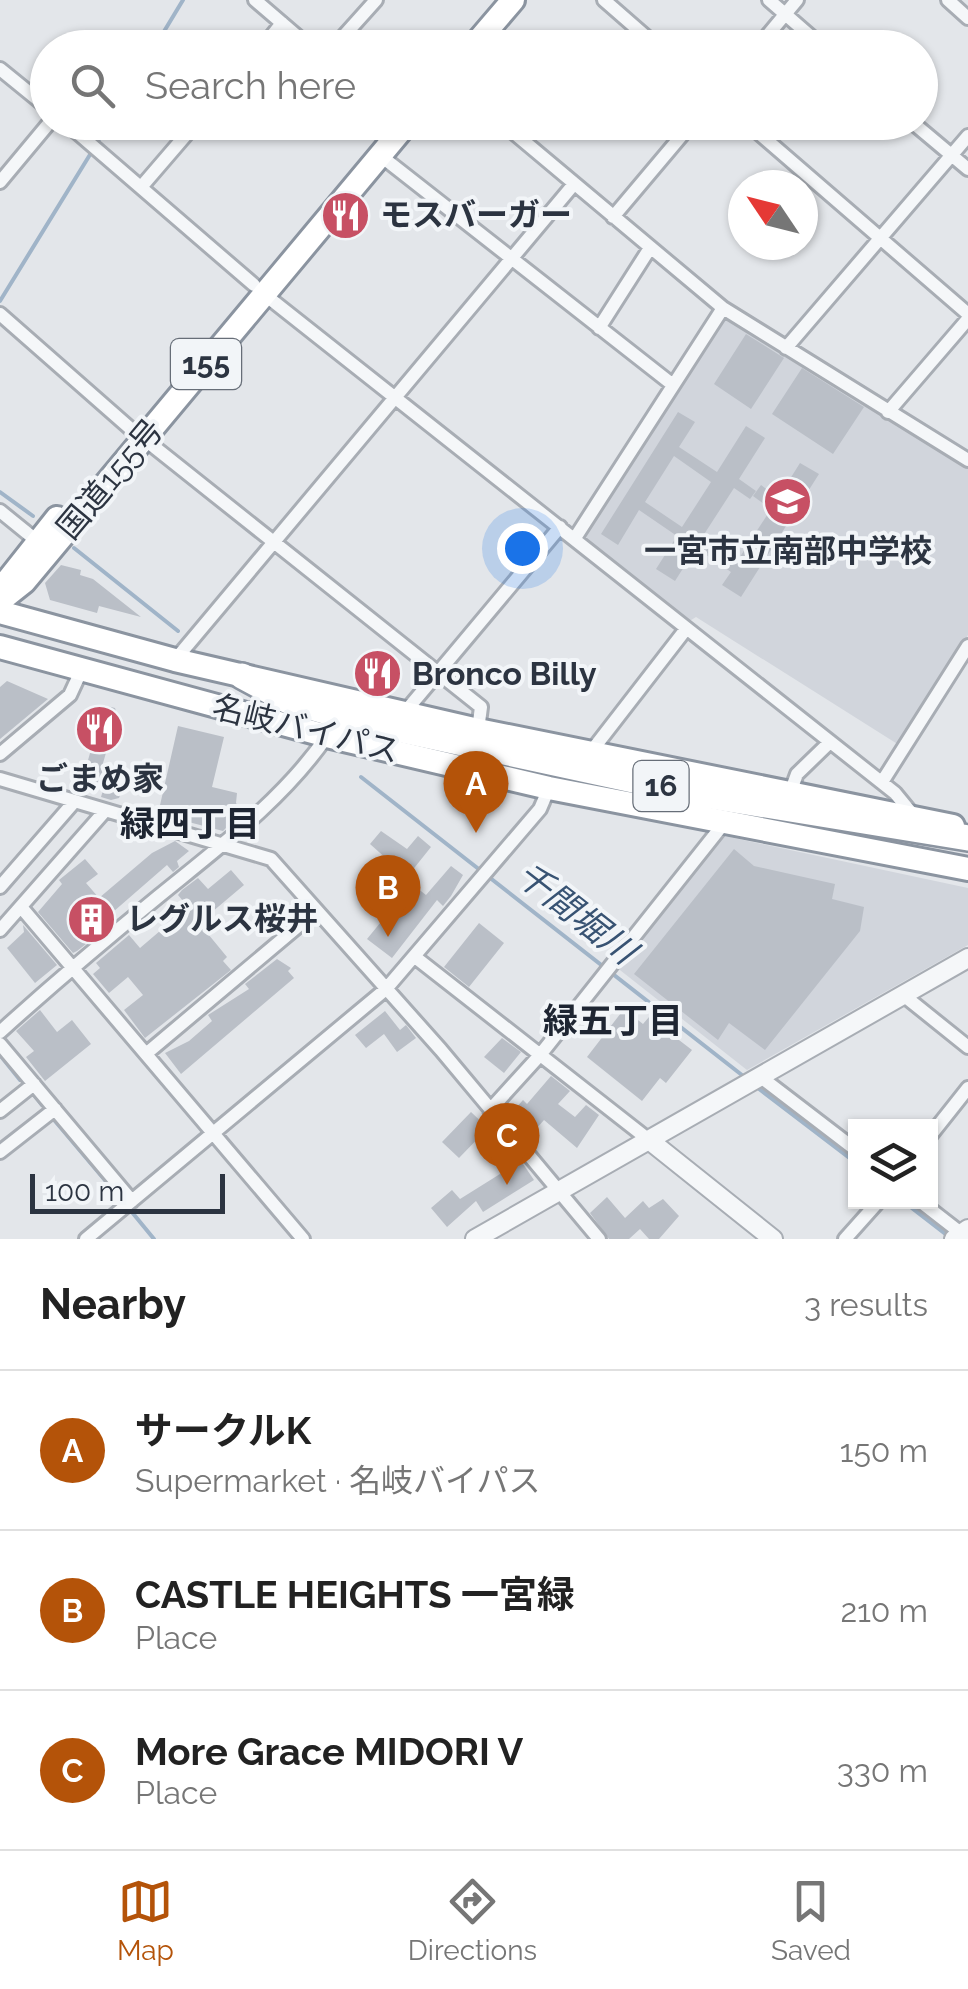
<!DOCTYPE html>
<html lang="en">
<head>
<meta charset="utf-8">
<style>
  :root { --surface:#fff; --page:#f2f2f2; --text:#222; --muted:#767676; --line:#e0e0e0; --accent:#b45309 }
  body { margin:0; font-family:Raleway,"Noto Sans JP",sans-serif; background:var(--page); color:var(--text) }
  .controls { position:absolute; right:30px; bottom:30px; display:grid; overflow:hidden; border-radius:0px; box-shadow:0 2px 8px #0004 }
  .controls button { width:90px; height:90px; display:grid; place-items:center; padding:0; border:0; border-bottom:2px solid var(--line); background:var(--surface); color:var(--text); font:50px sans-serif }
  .compass { position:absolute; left:728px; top:170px; width:90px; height:90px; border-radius:50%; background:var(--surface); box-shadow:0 2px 8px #0004; rotate:305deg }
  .scale { position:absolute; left:30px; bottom:25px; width:195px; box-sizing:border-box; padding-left:10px; border:5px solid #2c3441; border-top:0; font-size:28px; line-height:35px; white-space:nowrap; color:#2c3441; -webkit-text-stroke:8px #f2f5f8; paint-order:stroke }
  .you { position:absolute; left:522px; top:548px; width:35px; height:35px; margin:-25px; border:8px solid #fff; border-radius:50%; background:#1a73e8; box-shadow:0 0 0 15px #1a73e833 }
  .badge { display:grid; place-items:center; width:65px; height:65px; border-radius:50%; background:var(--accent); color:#fff; font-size:32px; font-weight:700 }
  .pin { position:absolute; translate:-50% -82px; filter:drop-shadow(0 2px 5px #0008) }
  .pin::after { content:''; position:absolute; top:52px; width:35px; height:30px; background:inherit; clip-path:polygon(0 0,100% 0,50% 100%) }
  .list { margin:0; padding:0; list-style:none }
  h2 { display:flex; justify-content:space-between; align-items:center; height:130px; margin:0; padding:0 40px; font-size:42px }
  h2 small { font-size:32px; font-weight:400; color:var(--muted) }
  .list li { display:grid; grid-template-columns:65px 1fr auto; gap:30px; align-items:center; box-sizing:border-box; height:160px; padding:0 40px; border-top:2px solid var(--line) }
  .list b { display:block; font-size:38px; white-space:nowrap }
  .list p { margin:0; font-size:32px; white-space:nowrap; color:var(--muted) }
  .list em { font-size:32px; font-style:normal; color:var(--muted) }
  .icon { flex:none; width:55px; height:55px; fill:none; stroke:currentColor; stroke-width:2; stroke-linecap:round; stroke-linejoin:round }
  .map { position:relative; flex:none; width:968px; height:1239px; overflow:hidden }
  .search { position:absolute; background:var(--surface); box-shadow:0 2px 8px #0004; left:30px; right:30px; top:30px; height:110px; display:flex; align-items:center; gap:25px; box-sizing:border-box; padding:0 35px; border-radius:55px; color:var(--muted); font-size:38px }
  .sheet { height:610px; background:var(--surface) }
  nav { display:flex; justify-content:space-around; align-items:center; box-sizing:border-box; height:140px; border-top:2px solid var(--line); background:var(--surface); font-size:28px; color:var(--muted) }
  nav a { display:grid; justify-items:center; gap:5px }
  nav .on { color:var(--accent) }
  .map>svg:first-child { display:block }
  .built { fill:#d1d5dc }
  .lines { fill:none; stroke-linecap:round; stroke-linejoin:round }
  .stream { stroke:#a0b4c8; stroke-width:4 }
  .building { fill:#babfc7; fill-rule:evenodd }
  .minor-casing { stroke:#a8adb4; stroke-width:18 }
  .tertiary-casing { stroke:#a8adb4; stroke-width:22 }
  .trunk-casing { stroke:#8b94a0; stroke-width:28 }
  .motorway-casing { stroke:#8b94a0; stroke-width:30 }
  .minor { stroke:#f5f7f9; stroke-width:12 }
  .tertiary { stroke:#f5f7f9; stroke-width:18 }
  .trunk { stroke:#fff; stroke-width:22 }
  .motorway { stroke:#fff; stroke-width:25 }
  .labels { text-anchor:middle; stroke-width:8; stroke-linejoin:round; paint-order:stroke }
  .shield { fill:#f2f5f8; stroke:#676e78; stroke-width:2.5 }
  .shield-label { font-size:30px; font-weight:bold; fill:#2c3441 }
  .poi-label { font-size:32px; font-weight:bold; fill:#2c3441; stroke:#f2f5f8; text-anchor:start }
  .street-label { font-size:32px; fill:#2c3441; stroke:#f2f5f8 }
  .neighbourhood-label { font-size:35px; font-weight:bold; fill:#1e2532; stroke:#f2f5f8 }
  .water-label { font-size:35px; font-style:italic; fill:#385373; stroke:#f2f5f8 }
</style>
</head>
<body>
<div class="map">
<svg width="968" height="1239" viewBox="0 0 968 1239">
  <rect width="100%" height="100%" fill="#e3e6ea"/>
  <!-- built -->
  <path class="built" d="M724,316L968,464V635L899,745L696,617L688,622L585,538Z
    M715,834L968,888V945L747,1070L611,963Z"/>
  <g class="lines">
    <!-- stream -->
    <path class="stream" d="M154,48L183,0
      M98,141L109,122
      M0,301L91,153
      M0,492L33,516
      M74,548L178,631
      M361,777L747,1079
      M0,1055L20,1080
      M754,1085L856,1163
      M35,1096L42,1105
      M55,1121L120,1198
      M904,1202L948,1236
      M131,1211L154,1239"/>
  </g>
  <!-- building -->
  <path class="building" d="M746,334L784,358L751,409L714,384Z
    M802,368L864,407L833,454L772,414Z
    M678,412L695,422L679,447L717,472L746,426L765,438L739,479L756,491L750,499L734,488L701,539L736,563L771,509L753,496L761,485L778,498L800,463L819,474L741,597L722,585L731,572L696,548L675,581L656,569L677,536L639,510L618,545L601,534ZM674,456L711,482L682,527L645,502Z
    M61,565L81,570L80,575L93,579L141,617L99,606L97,613L50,600L45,583Z
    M7,681L48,699L0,739V687Z
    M103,705L115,708L117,715L101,770L127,778L119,798L111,800L101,797L105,784L83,778L92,746L81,743L92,709L101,712Z
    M178,726L224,737L212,787L237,793L236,803L242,812L223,831L158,814Z
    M381,831L407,849L418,836L431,847L407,877L370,844Z
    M175,841L189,851L177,861L179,867L173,872L167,865L82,939L86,944L77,951L73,953L38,912L62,884L59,880L85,859L98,874L86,883L99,898L152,853Z
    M734,849L754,866L835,884L832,899L864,907L860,931L765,1050L729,1023L718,1040L634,974Z
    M451,866L463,875L451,896L443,906L437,900L392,958L367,939L412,884L426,895Z
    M231,870L244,885L199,923L227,957L223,961L231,970L145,1038L124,1010L143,995L128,977L109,993L93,974L100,968L96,963L129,935L140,948L188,907L178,895L182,890L198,878L208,889Z
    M479,923L504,943L469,987L444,967Z
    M23,925L57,965L35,983L7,948L24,932Z
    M277,959L291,968L288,971L294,978L181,1074L165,1053L189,1041L212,1021L208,1015L249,989L245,984Z
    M624,1009L643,1024L649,1017L692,1050L666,1083L660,1078L642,1101L587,1057Z
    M40,1010L57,1032L72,1020L91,1044L45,1081L26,1057L34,1051L16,1031Z
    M385,1011L400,1030L406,1025L416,1038L397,1052L384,1034L366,1048L355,1035Z
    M502,1038L521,1052L504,1073L484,1057Z
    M551,1076L570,1091L558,1104L575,1117L586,1105L599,1115L577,1148L544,1120L528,1138L513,1121L520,1112L516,1108L523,1100L527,1104Z
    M471,1112L488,1128L459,1158L442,1142Z
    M521,1161L534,1180L483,1212L476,1201L447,1227L431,1208L452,1190L460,1199Z
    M607,1197L625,1218L643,1201L649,1208L663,1199L679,1216L659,1239H649L640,1229L629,1239H609L590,1213Z"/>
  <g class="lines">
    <defs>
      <path id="minor" d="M255,0L311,48
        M604,0L659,48
        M769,0L824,48
        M948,0L968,18
        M262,48L282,23
        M333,48L376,0
        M757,48L797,0
        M0,69L48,108
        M65,122L254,285
        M501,122L723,308L968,460
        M746,122L968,314
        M912,122L968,169
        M381,156L673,385
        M0,182L50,122
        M142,186L197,122
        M613,217L693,122
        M264,294L895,793L913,815
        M0,314L132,430
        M599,328L650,248
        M786,348L968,136
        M888,412L968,319
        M143,438L481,707L478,730
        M0,511L37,541
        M575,538L723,308
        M175,660L574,184
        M405,712L560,527
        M590,753L686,629
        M0,754L70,695L82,669
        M0,779L271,859L441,1050L599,1239
        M882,782L968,646
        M790,793L797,774L830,742
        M0,887L74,802
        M21,907L303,1239
        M0,930L104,812
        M415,957L649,1140
        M902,994L968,1047
        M0,1032C52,985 105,940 159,896C218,848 284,799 327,736
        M0,1044L132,1201
        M147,1053L316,911
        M762,1078L856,1150
        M490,1110L540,1055L725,822
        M0,1111L34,1084
        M930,1136L968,1088
        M0,1152L55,1109
        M921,1202L966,1237
        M86,1239L386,989L540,809L549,788
        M845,1239L878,1202"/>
      <path id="tertiary" d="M649,1140L773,1239
        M475,1239L968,958
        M954,1239L968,1229"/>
      <path id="trunk" d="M472,48L513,0
        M0,590L57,518
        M0,601L24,582L408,122
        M0,612L175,660L478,730L953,826
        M0,647L327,736L549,788L968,869"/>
      <path id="motorway" d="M242,676L286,700L356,720L698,794L968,838"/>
    </defs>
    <!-- minor casing -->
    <use href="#minor" class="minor-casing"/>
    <!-- tertiary casing -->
    <use href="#tertiary" class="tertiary-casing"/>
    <!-- trunk casing -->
    <use href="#trunk" class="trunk-casing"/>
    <!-- motorway casing -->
    <use href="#motorway" class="motorway-casing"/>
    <!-- minor -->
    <use href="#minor" class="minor"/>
    <!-- tertiary -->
    <use href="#tertiary" class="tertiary"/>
    <!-- trunk -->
    <use href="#trunk" class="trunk"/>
    <!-- motorway -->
    <use href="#motorway" class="motorway"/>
  </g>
  <!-- icons -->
  <defs>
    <symbol id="restaurant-disc" viewBox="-11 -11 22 22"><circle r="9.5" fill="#c75064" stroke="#f2f5f8"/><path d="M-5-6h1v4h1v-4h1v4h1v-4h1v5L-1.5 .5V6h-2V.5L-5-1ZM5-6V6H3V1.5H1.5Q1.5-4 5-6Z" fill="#fff"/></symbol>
    <symbol id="school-disc" viewBox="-11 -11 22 22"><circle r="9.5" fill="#c75064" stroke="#f2f5f8"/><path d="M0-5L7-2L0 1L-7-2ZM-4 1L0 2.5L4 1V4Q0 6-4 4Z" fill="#fff"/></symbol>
    <symbol id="building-disc" viewBox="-11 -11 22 22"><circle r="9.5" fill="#c75064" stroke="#f2f5f8"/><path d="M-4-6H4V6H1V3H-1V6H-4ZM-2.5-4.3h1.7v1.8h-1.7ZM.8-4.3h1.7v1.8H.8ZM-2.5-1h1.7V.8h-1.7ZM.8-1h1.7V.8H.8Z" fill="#fff"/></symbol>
  </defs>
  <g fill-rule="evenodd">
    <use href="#restaurant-disc" x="318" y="188" width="55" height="55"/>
    <use href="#school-disc" x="760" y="474" width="55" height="55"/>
    <use href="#restaurant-disc" x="350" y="646" width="55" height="55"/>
    <use href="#restaurant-disc" x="72" y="702" width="55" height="55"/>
    <use href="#building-disc" x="64" y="892" width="55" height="55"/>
  </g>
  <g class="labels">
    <!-- shield labels -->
    <g class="shield">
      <rect x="171" y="339" width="70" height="50" rx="8"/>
      <rect x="633.5" y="761" width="55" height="50" rx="8"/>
    </g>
    <g class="shield-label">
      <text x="206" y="374">155</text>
      <text x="661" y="796">16</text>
    </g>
    <!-- poi labels -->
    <g class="poi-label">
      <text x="380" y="226">モスバーガー</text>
      <text x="788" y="562" text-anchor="middle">一宮市立南部中学校</text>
      <text x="412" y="685">Bronco Billy</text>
      <text x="100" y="790" text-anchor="middle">ごまめ家</text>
      <text x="126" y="930">レグルス桜井</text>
    </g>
    <!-- street labels -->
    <g class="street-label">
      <text transform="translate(110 479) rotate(-50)" y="11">国道155号</text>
      <text transform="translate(306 729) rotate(14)" y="11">名岐バイパス</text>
    </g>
    <!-- neighbourhood labels -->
    <g class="neighbourhood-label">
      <text x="190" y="836">緑四丁目</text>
      <text x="613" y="1033">緑五丁目</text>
    </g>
    <!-- water labels -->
    <g class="water-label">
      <text transform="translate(576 913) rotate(38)" y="12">千間堀川</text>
    </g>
  </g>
</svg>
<div class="controls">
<button><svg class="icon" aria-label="layers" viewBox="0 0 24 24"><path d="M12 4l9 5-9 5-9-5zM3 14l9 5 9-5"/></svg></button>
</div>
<svg class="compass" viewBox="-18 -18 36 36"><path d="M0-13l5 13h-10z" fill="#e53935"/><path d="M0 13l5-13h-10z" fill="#767676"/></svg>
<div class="scale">100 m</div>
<div class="you"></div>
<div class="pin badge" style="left:476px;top:833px">A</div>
<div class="pin badge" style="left:388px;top:937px">B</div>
<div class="pin badge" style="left:507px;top:1185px">C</div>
<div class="search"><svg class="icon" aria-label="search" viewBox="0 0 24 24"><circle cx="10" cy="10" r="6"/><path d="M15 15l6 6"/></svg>Search here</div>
</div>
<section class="sheet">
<h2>Nearby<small>3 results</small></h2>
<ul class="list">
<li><span class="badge">A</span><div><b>サークルK</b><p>Supermarket · 名岐バイパス</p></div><em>150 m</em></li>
<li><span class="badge">B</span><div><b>CASTLE HEIGHTS 一宮緑</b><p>Place</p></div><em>210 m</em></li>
<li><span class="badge">C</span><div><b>More Grace MIDORI V</b><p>Place</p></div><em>330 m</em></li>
</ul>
</section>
<nav>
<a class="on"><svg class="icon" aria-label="map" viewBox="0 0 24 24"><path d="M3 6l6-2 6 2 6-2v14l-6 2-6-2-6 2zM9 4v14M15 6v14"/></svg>Map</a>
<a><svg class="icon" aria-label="directions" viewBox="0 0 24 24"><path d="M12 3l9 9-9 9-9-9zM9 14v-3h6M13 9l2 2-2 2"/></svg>Directions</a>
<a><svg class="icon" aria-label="saved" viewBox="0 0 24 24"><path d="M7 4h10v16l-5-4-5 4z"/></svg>Saved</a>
</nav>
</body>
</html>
